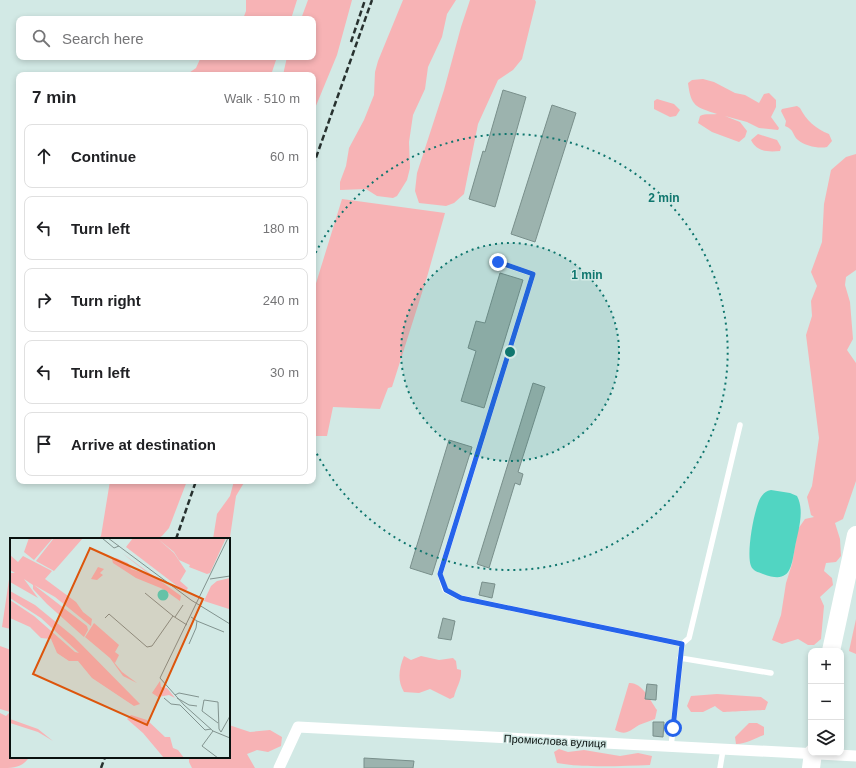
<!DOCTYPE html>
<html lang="en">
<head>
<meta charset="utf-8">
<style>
  :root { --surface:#fff; --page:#f6f6f6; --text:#202124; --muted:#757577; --line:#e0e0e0 }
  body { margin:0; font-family:Helvetica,sans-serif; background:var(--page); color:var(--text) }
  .controls { position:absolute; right:12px; bottom:12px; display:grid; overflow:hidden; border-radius:8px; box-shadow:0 2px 6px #0003 }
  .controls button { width:36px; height:36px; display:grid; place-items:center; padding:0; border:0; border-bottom:1px solid var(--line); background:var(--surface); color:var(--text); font:20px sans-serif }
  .stop { position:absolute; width:12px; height:12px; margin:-9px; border:3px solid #2563eb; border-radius:50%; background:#fff }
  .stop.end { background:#2563eb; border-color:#fff; box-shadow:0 1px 4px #0008 }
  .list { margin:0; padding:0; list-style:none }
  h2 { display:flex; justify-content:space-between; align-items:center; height:52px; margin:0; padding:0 16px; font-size:17px }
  h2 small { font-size:13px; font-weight:400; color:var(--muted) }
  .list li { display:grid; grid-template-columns:26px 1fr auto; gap:12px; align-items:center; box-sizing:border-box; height:64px; margin:0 8px 8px; padding:0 8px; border:1px solid var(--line); border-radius:8px }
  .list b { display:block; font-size:15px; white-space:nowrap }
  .list em { font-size:13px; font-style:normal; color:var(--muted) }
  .icon { flex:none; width:22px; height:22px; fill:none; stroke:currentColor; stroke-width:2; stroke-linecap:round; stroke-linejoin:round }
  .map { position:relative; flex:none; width:856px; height:768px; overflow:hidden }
  .search { position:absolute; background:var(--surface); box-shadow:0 2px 6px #0003; left:16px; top:16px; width:300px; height:44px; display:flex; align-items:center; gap:10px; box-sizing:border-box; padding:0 14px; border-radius:8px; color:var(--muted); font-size:15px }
  .panel { position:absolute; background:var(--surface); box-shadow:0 2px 6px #0003; left:16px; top:72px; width:300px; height:412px; border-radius:8px }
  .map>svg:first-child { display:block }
  .green { fill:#f7b3b5 }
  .water { fill:#51d5c2 }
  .building { fill:#9cb3ae; stroke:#798f8b }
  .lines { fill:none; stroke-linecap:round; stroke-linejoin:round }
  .service { stroke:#fff; stroke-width:5.5 }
  .minor { stroke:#fff; stroke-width:11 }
  .trunk { stroke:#fff; stroke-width:18 }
  .rail { stroke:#27312f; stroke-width:2.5; stroke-dasharray:6 3; stroke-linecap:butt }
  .route { stroke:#2563eb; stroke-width:5 }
  .ring { fill:none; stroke:#0f766e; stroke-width:2; stroke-dasharray:2 4 }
  .labels { text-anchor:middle; stroke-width:3; stroke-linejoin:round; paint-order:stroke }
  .street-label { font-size:11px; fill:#09110f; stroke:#d2e9e5 }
  .inset-road { fill:none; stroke:#82938f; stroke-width:1 }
  .view { fill:#dd550c; fill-opacity:0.15; stroke:#dd550c; stroke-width:2 }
  .inset-edge { fill:none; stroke:#09110f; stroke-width:2 }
  .centre { fill:#0f766e; stroke:#d2e9e5; stroke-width:2 }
  .ring-label { font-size:12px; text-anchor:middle; font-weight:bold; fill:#0f766e; stroke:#d2e9e5; stroke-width:3; stroke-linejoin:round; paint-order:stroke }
</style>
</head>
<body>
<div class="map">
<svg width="856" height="768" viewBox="0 0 856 768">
  <rect width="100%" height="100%" fill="#d2e9e5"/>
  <!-- green -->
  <path class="green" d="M246,0H297L291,19H243L246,11Z
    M308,0H352L337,55L313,113V75H283L287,57H313V19H301Z
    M403,0H456L447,14L442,37L428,67L425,89L413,115L409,142L410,168L407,180L397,196L393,198L377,196L366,189L340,190V182L346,166L349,148L364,120L374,95L375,72L378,61Z
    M470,0H535L536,2L522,59L513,70L498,80L478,124L464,194L454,203L446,206L419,203L415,191L417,173L444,90L461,27Z
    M201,57H277L271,75H186L196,68Z
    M703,79L714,82L735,93L745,95L759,103L764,94L769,93L776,100V107L771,117L779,128L778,130L759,128L747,122L725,116L740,122L747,131L745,137L739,142L712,132L698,123L700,116C706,113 711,115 717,114C696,107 691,107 688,83L692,80Z
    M657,99L674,104L680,110L676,116L670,117L654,109V101Z
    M797,106L800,108C806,120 816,129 829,134L832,141L827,147C819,149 805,146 798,140C792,135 795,130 785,126L786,121L781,111L782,109Z
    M758,134L777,140L781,147L780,151C768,152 757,152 751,140Z
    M856,154V270L846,277L845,285L850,302L853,339L847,350L856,363V481L843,519L835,523L840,539L841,556L836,562L826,563L824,571L832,578L833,585L820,597L824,606L821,639L814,645H808L798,639L782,644L772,640L781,615L786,583L792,564L798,529L805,519L814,517L811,515L807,497L812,486L819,438L806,335L812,316L811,301L817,286L811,272L822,242L824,204L831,170L846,157Z
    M342,199L445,213L427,277L392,387L388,388L380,409L333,407L327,436H313V293Z
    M110,481H187L169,528L162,536L156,539H98L101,536Z
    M234,481H245L236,496L229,544V539H213L217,514L230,496Z
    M11,566V629L2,627Z
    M856,619V654L849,651Z
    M0,646L11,650V757H27L28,759C21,768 12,768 0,768V713L6,716L10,712L0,709Z
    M404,656L411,660L421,656L439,660L453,658L456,661L457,669L461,670C462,681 456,687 454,697L450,699L430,689L419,693L404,692C397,681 399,668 404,656Z
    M629,683C642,682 650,700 657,710L655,719C650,721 644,723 639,725C629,731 626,736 615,730Z
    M717,694L761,697L768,702L765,710C760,710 726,712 723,712C720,710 717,708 715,706L703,712H691L687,706L691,696Z
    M749,723H757L764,727V735C755,738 746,744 736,744L735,737Z
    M229,725L250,732L270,730L282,737L281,746L268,752L257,750L247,754L255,768H192L189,762V757H229Z
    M559,749L568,752L584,750L620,756L638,753L652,756L650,765C622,766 584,768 557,763L554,752Z"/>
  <!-- water -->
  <path class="water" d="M771,490L790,493L797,496C805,511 798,531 795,547C791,569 790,584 763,574C758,572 753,571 751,566C746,554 754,508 761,497C764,493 766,491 771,490Z"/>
  <!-- building -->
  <path class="building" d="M503,90L526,97L495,207L469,199L483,151L485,152Z
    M552,105L576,113L535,242L511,234Z
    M500,273L523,280L484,408L461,401L476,351L468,348L476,321L485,323Z
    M533,383L545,387L518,472L523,474L520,485L515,483L489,568L477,564Z
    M449,440L472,447L432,575L410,568Z
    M482,582L495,584L492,598L479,595Z
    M443,618L455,621L451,640L438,638Z
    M647,684L657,685L656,700L645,699Z
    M653,722H664L663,737L653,736Z
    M364,758L414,761L413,768H364Z"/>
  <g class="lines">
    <!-- service -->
    <path class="service" d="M497,262L533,274L440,574L445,590L461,598L682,644L671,747
      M682,644L689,638L740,425
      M680,658L771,673
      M720,768L723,750"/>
    <!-- minor -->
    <path class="minor" d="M279,768L298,727L856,756"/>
    <!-- trunk -->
    <path class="trunk" d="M831,651L856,535
      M811,768L813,753"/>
    <!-- rail -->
    <path class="rail" d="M351,42L365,0
      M313,166L372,0
      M176,539L196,481
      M101,768L105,757"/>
  </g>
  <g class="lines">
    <!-- route -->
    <path class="route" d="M498,262L533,274L440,574L446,590L461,598L682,644L673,728"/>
  </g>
  <!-- distance rings -->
  <circle cx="510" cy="352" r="109" fill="#0f766e" fill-opacity=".12"/>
  <g class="ring">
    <circle cx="510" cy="352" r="109"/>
    <path d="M313 258A218 218 0 1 1 313 446"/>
  </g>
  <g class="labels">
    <!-- street labels -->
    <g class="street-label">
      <text transform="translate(555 741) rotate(3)" y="4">Промислова вулиця</text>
    </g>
  </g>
  <!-- overview -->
  <g transform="translate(10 538)">
    <rect width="220" height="220" fill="#d2e9e5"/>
    <path d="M19,0H43L24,22L14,14ZM44,0H73L44,33L26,23ZM123,0L147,1L216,0L200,35L197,36L179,29L180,27L169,22L164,14L148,1L164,15L176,33L170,43L178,50L175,54L116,9ZM112,15L171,58L170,63L153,51L126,40L103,25L102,21L106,20L118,25L121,31L140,37ZM0,17L8,24L13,18L42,33L35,41L66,64L73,74L82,81L81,88L45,59L24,47L77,88L78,92L74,99L37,66L23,51V47L14,41L28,60L0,44V35H5L0,32ZM88,29L94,31L90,35L93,37L87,42L81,41ZM220,40V77L219,71L194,63L201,48L207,43ZM0,53L25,67L64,99L130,166L124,168L82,140L68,123H59L47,115L41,101L31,100L20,89L0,80V62L24,78L65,114L69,115L31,80L0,60ZM84,85L109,107L105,114L109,117L105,125L103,123L112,134L127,145L113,138L100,120L75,99ZM150,143L151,149L157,150L165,160L159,157L148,159L142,155ZM121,177L137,182L155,199H160L163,210L168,212L174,220H154L133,195L117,181ZM0,181L28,191L43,203L28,194L0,185Z" fill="#f7b3b5"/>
    <path d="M147.5 57a5.5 5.5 0 1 1 11 0a5.5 5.5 0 1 1-11 0Z" fill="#51d5c2"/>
    <path class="inset-road" d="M92,0L104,10L109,8M98,0L181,62L220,86M218,0L150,140L174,167L203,193L220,200M200,41L220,38M135,55L163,78M165,79L173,67M95,80L99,76L137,109L142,108L163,78L177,87M187,83L214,94M179,106L186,90L187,83L181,79M165,157L169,155L189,159M154,160L161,166L170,167L195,192L201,191M167,160L179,167L187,168M208,185L192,173L194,162L208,164L209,191L211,194M203,193L192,208L208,220M211,194L220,178"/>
    <path class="view" d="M80,10L193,61L137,187L23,136Z"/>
    <rect width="220" height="220" class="inset-edge"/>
  </g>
  <circle cx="510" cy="352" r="6" class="centre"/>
  <g class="ring-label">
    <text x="664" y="202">2 min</text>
    <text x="587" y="279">1 min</text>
  </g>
</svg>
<div class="controls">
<button>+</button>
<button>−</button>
<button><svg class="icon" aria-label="layers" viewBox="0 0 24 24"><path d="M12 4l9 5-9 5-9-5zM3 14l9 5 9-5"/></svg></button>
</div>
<div class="stop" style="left:673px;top:728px"></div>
<div class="stop end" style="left:498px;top:262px"></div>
<div class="search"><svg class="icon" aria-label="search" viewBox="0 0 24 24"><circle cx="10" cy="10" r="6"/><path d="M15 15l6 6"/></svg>Search here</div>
<section class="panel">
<h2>7 min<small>Walk · 510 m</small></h2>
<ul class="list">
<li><svg class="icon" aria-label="ahead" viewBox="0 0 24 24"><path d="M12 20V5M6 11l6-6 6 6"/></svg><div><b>Continue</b></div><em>60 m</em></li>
<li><svg class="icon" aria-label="left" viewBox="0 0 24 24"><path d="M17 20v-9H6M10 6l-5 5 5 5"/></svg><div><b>Turn left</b></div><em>180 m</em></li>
<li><svg class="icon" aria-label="right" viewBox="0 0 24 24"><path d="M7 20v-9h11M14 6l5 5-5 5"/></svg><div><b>Turn right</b></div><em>240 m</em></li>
<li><svg class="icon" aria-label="left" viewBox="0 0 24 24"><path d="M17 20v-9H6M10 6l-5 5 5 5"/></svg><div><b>Turn left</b></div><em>30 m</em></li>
<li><svg class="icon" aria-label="arrive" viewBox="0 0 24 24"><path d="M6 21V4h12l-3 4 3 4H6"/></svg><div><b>Arrive at destination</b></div></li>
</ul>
</section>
</div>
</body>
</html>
